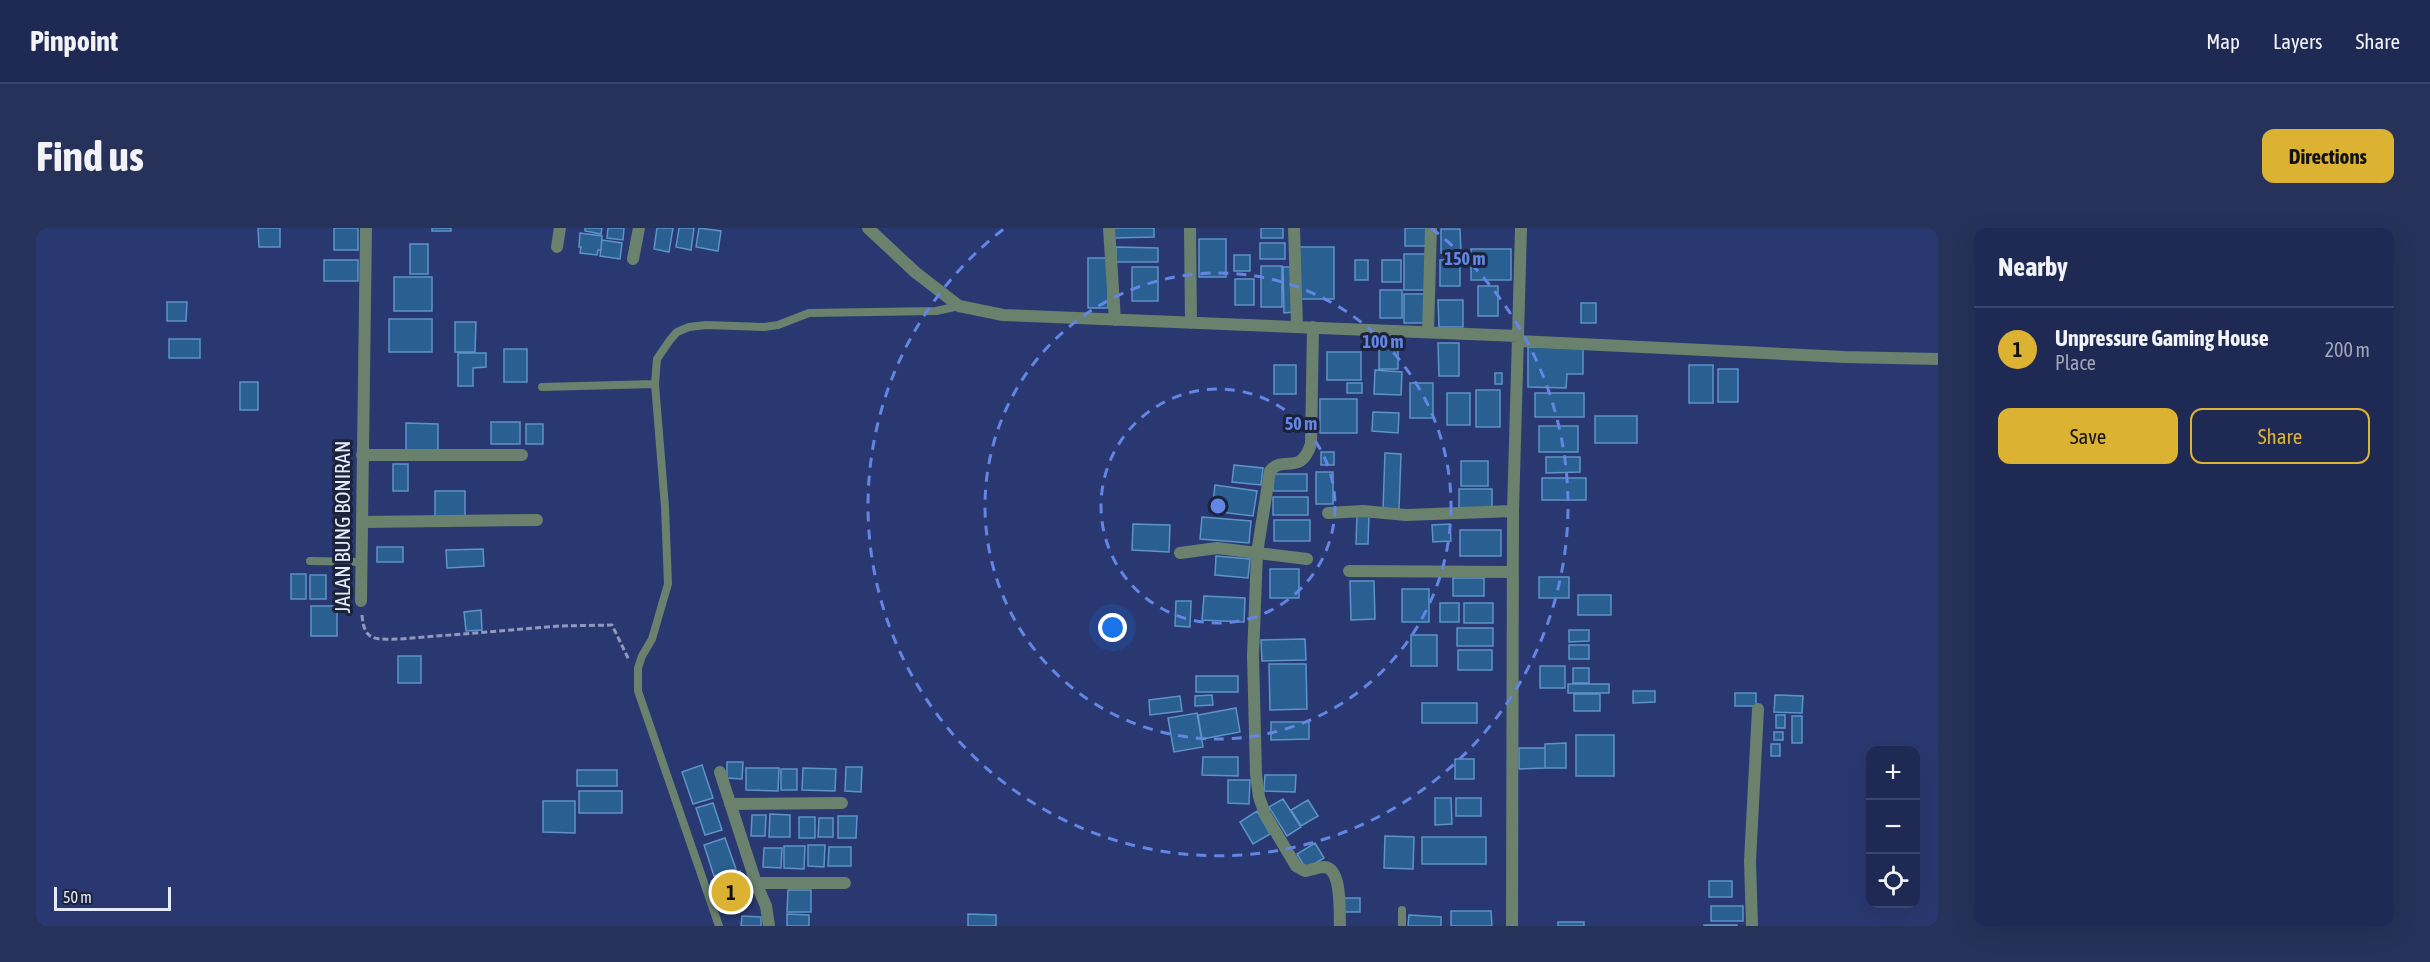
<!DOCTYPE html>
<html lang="en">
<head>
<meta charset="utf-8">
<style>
  :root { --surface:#1f2a54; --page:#27325a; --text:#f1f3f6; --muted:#a1a7b8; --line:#3c466b; --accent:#dcb233 }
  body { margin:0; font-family:"Asap Condensed",sans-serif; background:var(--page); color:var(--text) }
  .controls { position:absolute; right:18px; bottom:18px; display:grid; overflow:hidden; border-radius:12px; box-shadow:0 6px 24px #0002 }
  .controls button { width:54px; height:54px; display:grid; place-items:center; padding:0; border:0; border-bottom:2px solid var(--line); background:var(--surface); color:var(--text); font:30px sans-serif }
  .scale { position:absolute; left:18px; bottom:15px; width:117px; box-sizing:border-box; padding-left:6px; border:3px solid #e6ebf9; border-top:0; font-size:16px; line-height:21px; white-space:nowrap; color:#e6ebf9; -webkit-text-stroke:4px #1a223c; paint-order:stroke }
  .you { position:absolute; left:1077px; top:400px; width:21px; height:21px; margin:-15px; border:4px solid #fff; border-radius:50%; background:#1a73e8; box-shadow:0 0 0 9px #1a73e833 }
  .badge { display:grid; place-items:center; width:39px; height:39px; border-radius:50%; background:var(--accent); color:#111; font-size:20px; font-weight:700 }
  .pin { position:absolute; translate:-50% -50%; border:3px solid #fff; box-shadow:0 2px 6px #0006 }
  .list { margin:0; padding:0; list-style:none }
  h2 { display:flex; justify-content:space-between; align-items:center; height:78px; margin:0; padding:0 24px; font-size:26px }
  h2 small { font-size:20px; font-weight:400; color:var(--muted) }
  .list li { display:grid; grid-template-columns:39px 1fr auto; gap:18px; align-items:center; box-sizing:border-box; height:84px; padding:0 24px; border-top:2px solid var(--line) }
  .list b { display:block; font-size:22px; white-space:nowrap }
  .list p { margin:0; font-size:20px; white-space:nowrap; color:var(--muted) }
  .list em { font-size:20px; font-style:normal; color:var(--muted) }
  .actions { display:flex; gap:12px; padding:18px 24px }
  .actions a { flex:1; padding:14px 0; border:2px solid var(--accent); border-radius:12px; text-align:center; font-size:21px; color:var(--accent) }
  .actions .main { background:var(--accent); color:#111 }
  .icon { flex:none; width:33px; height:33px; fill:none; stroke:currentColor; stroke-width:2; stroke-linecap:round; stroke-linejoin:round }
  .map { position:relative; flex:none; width:1902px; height:698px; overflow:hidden; border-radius:12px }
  header { display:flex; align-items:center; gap:36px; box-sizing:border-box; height:84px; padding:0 30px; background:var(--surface); border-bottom:2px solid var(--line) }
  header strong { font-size:28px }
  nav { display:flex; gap:33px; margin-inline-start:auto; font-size:21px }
  .intro { display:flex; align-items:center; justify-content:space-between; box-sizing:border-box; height:144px; padding:0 36px }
  h1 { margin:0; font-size:42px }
  .button { padding:15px 27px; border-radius:12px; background:var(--accent); color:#111; font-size:21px; font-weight:700 }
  main { display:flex; gap:36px; padding:0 36px }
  aside { flex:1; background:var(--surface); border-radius:12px; box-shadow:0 6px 24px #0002 }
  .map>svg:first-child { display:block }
  .building { fill:#2a5f91; stroke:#5e93c8; stroke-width:1.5 }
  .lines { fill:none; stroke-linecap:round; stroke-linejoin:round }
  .path { stroke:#9099bb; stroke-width:3; stroke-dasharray:6 3; stroke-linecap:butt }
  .lane { stroke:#69816d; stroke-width:8 }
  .street { stroke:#69816d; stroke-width:12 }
  .ring { fill:none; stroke:#6385e4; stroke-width:3; stroke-dasharray:10 8 }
  .labels { text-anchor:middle; stroke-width:6; stroke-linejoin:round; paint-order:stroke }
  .street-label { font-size:21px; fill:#e6ebf9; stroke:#1a223c }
  .centre { fill:#6385e4; stroke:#1a223c; stroke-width:3 }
  .ring-label { font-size:18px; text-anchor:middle; font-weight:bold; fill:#6385e4; stroke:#1a223c; stroke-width:6; stroke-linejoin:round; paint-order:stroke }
</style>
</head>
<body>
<header>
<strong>Pinpoint</strong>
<nav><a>Map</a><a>Layers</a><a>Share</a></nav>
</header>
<div class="intro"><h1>Find us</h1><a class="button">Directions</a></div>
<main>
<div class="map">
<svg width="1902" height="698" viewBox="0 0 1902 698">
  <rect width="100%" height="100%" fill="#293870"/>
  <!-- building -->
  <path class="building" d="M222,0H244V19H223Z
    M298,0H322V22H298Z
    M396,0H415V3H396Z
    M549,0H566L565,6L549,3Z
    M572,0H588L587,12L571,10Z
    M621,0H637L633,24L618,21Z
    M643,0H658L655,22L640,19Z
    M663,0L685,3L682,23L660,19Z
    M1078,0H1118V9L1078,10Z
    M1225,0H1247V10H1225Z
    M1369,0H1391V18H1369Z
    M1405,1H1424L1425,25H1405Z
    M544,5L566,8L565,22H562L561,27L544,25L545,19H543Z
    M1163,11H1190V49H1163Z
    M566,12L586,15L584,31L564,28Z
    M1224,15H1249V31H1224Z
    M374,16H392V46H374Z
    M1080,19L1122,20V34H1080Z
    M1263,19H1298V71H1263Z
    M1435,21H1475V52H1435Z
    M1368,26H1390V62H1368Z
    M1198,27H1214V43H1198Z
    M1052,30H1072V80H1052Z
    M288,32H322V53H288Z
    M1319,32H1332V52H1319Z
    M1346,32H1365V54H1346Z
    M1404,32H1424V58H1404Z
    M1225,38H1246V79H1225Z
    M1096,39H1122V73H1096Z
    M1247,39H1258L1259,84L1248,85Z
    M358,49H396V83H358Z
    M1199,51H1218V77H1199Z
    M1442,58H1462V88H1442Z
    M1344,62H1366V90H1344Z
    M1368,66H1390V95H1368Z
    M1402,72H1427V99H1403Z
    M131,74H151L150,93H131Z
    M1545,75H1560V95H1545Z
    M353,91H396V124H353Z
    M419,94H440L439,124H419Z
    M133,111H164V130H133Z
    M1402,115H1423V148H1403Z
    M1343,116H1362V141H1343Z
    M1492,119L1547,120V146H1531L1530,160L1492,159Z
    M468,121H491V154H468Z
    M1291,124H1325V152H1291Z
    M422,125H450V139L437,140V158H422Z
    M1238,137H1260V166H1238Z
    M1653,137H1677V175H1653Z
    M1682,141H1702V174H1682Z
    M1339,142L1366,144L1365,167L1338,166Z
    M1459,145H1466V156H1459Z
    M204,154H222V182H204Z
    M1311,155H1326V165H1311Z
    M1374,155H1397V190H1374Z
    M1440,162H1464V199H1440Z
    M1411,165H1434V197H1411Z
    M1499,165H1548V189H1499Z
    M1284,171H1321V205H1284Z
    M1337,184L1363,185L1362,205L1336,203Z
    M1559,188H1601V215H1559Z
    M455,194H484V216H455Z
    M370,195L402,196V225H370Z
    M490,196H507V216H490Z
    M1503,198H1542V224H1503Z
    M1285,224H1298V237H1285Z
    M1349,225L1365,226L1363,281H1347Z
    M1510,229H1544V244L1510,245Z
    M1425,233H1452V258H1425Z
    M357,236H372V263H357Z
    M1198,237L1227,240L1225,257L1196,254Z
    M1280,244H1297V276H1280Z
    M1237,246H1271V263H1237Z
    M1506,250H1550V272H1506Z
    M1179,257L1221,263L1217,288L1176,283Z
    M1423,261H1456V280H1423Z
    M399,263H429V289H399Z
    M1237,269H1272V287H1237Z
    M1321,288H1333L1332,316H1320Z
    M1166,289L1215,293L1213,315L1164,311Z
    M1238,292H1274V313H1238Z
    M1097,296L1134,297L1133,324L1096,322Z
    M1414,296L1415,313L1397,314L1396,297Z
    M1424,302H1465V328H1424Z
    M341,319H367V334H341Z
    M447,321L448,338L411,340L410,322Z
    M1180,328L1214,331L1212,350L1179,347Z
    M1234,341H1263V370H1234Z
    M255,346H270V371H255Z
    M274,347H290V371H274Z
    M1503,349H1533V370H1503Z
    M1417,350H1448V368H1417Z
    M1314,353H1338L1339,391L1315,392Z
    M1366,361H1393V394H1366Z
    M1542,367H1575V387H1542Z
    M1168,368L1209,370L1208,394L1166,392Z
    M1140,373H1155L1154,399L1139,398Z
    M1404,375H1423V394H1404Z
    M1428,375H1457V395H1428Z
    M275,378H301V408H275Z
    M445,382L446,402L430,403L428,384Z
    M1421,400H1457V418H1421Z
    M1533,402H1553V413L1533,414Z
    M1375,407H1401V438H1375Z
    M1269,411L1270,432L1226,433L1225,412Z
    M1533,417H1553V431H1533Z
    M1422,422H1456V442H1422Z
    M362,428H385V455H362Z
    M1233,436H1270L1271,481L1234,482Z
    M1504,438H1529V460H1504Z
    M1537,440H1553V455H1537Z
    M1160,448H1202V464H1160Z
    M1532,456H1573V465H1532Z
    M1597,463H1619V474L1597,475Z
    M1699,465H1720V478H1699Z
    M1538,466H1564V483H1538Z
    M1176,467L1177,477L1159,478V468Z
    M1739,467L1767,468L1766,485L1738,484Z
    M1144,468L1146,483L1114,487L1113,472Z
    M1386,475H1441V495H1386Z
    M1200,480L1204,504L1166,511L1162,487Z
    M1161,485L1167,519L1138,524L1132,490Z
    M1740,487H1749V500H1740Z
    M1756,488H1766V515H1756Z
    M1235,494H1273V511L1235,512Z
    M1738,504H1747V512H1738Z
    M1540,507H1578V548H1540Z
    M1530,515V540H1509V516Z
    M1735,516H1744V528H1735Z
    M1483,520H1509V540L1483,541Z
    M1167,529H1202V548L1166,547Z
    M1419,531H1438V551H1419Z
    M691,534H707L706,551L691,550Z
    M666,537L677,570L657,576L646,544Z
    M810,539H826L825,564L809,563Z
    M710,540H743L742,563L710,562Z
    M767,540L800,541L799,563L766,562Z
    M745,541H761V562H745Z
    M541,542H581V558H541Z
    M1229,547H1260L1259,564L1228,563Z
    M1192,552H1214L1213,576L1192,575Z
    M543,563H586V585H543Z
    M1399,570H1415L1416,596L1399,597Z
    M1420,570H1445V588H1420Z
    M1247,571L1265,599L1251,608L1233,579Z
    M1272,572L1282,588L1265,598L1255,582Z
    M507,573H539V605L507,604Z
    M677,575L686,602L669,607L660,580Z
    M1221,583L1234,606L1217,616L1204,594Z
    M734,586L754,587V609H733Z
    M716,587H730L729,608H715Z
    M802,588H821L820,610H802Z
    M763,589H779V610H763Z
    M783,590H797V609H782Z
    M1349,608L1378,609L1377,641L1348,640Z
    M1386,609H1450V636H1386Z
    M689,610L700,641L678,648L668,617Z
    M1279,615L1288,630L1270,641L1261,626Z
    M772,617H789L788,639L772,638Z
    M748,618H769L768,641L748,640Z
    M793,619H815V638H792Z
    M728,620H746L745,640L727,639Z
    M704,643L714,675L685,684L675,653Z
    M1673,653H1696V669H1673Z
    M752,662H775V684H751Z
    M1306,670H1324V684H1306Z
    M1675,678H1707V693H1675Z
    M1415,683H1455L1456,698H1415Z
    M751,686L773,687V698H751Z
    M932,686L960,687V698H932Z
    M1373,687L1405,689V698H1372Z
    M706,688L725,689V698H705Z
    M1522,694H1548V698H1522Z
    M1668,697H1701V698H1668Z"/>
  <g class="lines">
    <!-- path -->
    <path class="path" d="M326,387C328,415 341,411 365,411L524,398L576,397L593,432"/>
    <!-- lane -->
    <path class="lane" d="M506,159L619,156
      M274,333L326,334
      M1366,682V698
      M683,698L602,463V440L606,428L616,411L632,356L629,279L619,156L621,131L634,112L641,104L653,99L670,97L728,99L742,97L773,85L900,83L923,78"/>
    <!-- street -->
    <path class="street" d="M832,0L879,44L923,78L967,87L1482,108L1477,283L1476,698
      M1073,0L1079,92
      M1154,0L1155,95
      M1258,0L1261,98
      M521,19L524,0
      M597,31L603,0
      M1277,99L1275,216C1264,249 1248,226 1234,243L1221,325L1217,428L1220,546L1223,569L1229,586L1260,638L1269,643C1275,642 1282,639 1288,639C1307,640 1303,685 1304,698
      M1392,104L1395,0
      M1482,108L1485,0
      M1483,113L1808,129L1902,131
      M326,227H486
      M1292,285L1327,283L1370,287L1477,283
      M326,294L501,292
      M1144,325L1181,320L1271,331
      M1313,343L1477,344
      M325,373L330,0
      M684,544L720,655L730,678L733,698
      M694,576L806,575
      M720,655H809
      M1716,698L1714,633L1722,481"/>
  </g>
  <!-- distance rings -->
  <g class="ring">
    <circle cx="1182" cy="278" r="117"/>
    <circle cx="1182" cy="278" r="233"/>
    <path d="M1395 0A350 350 0 1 1 969 0"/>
  </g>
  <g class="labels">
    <!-- street labels -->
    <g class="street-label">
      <text transform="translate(307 299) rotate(-90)" y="7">JALAN BUNG BONIRAN</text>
    </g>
  </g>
  <circle cx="1182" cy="278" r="9" class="centre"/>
  <g class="ring-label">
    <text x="1429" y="37">150 m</text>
    <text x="1347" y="120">100 m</text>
    <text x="1265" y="202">50 m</text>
  </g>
</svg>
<div class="controls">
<button>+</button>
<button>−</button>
<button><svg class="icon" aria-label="locate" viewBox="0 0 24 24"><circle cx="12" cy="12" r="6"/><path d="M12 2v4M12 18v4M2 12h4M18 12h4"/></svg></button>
</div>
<div class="scale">50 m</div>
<div class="you"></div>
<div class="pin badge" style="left:695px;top:664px">1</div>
</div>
<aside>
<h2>Nearby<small></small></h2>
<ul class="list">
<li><span class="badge">1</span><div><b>Unpressure Gaming House</b><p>Place</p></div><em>200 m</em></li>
</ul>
<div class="actions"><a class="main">Save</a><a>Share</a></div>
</aside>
</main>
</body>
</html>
